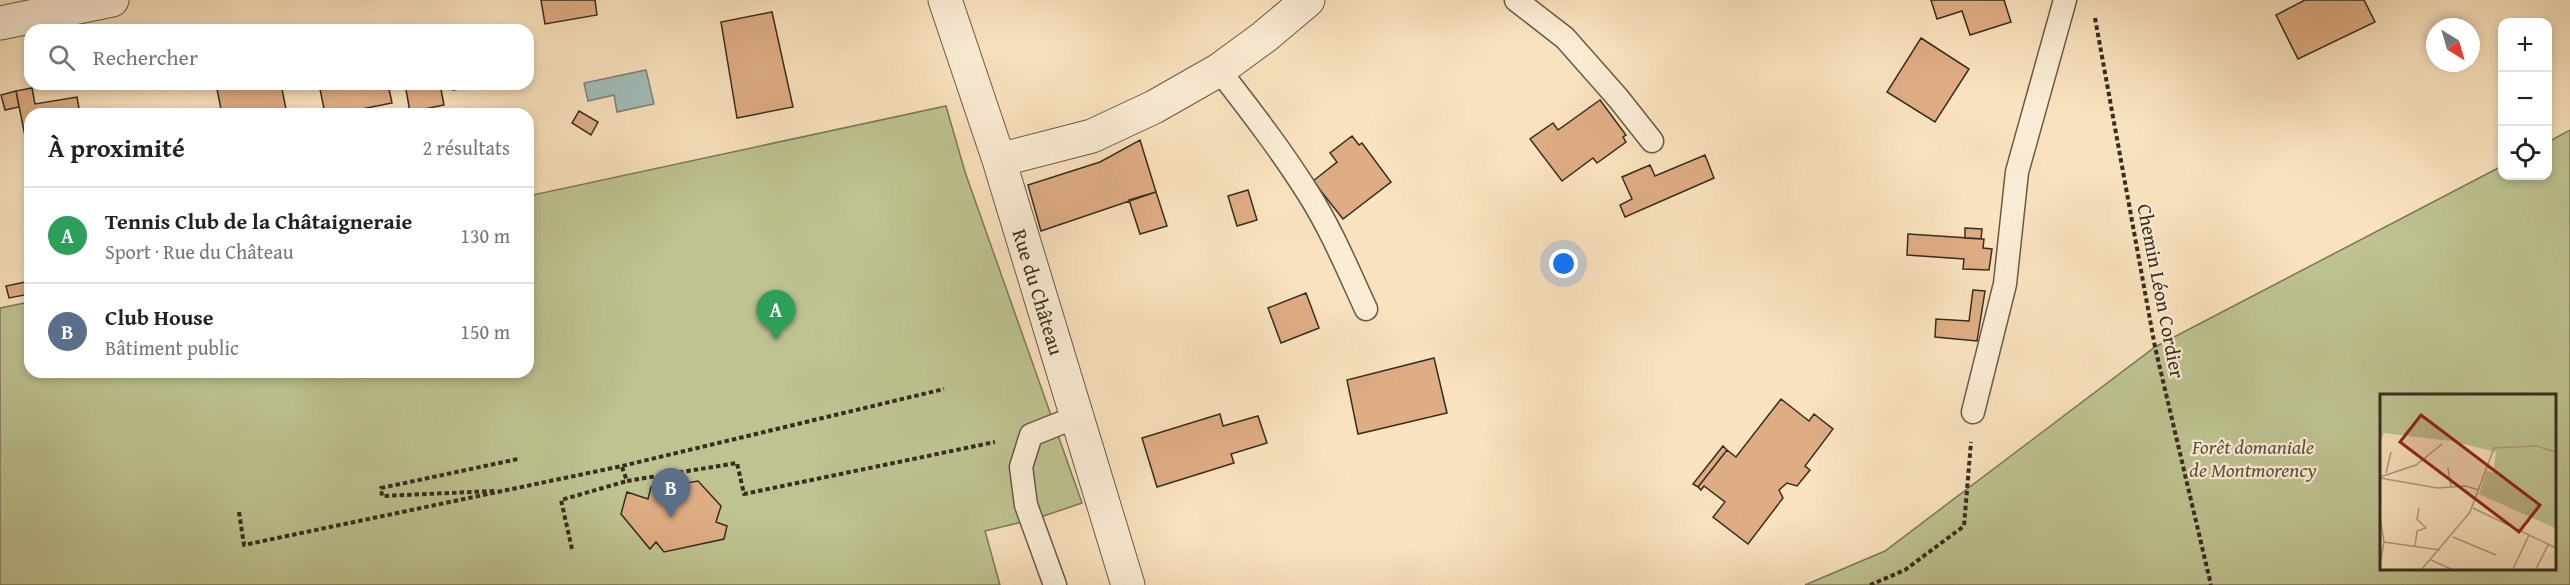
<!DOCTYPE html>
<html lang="fr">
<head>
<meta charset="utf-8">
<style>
  :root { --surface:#fff; --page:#f2f2f2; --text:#222; --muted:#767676; --line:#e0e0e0; --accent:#111827 }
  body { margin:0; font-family:"Gentium Book Plus",serif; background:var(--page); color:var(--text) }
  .controls { position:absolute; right:18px; top:18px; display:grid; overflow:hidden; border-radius:12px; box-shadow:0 3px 9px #0003 }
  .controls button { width:54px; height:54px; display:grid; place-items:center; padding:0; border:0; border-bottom:2px solid var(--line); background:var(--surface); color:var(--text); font:30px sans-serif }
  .compass { position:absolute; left:2426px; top:18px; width:54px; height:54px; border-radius:50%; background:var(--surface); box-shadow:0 3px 9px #0003; rotate:143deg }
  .you { position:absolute; left:1564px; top:264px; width:21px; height:21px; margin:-15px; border:4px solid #fff; border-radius:50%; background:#1a73e8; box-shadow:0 0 0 9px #1a73e833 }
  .badge { display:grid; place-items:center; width:39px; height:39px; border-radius:50%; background:var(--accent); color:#fff; font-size:20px; font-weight:700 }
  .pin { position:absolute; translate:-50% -50px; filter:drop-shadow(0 2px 3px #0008) }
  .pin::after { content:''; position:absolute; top:32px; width:21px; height:18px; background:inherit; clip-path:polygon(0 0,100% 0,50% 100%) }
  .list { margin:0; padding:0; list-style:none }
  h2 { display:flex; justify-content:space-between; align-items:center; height:78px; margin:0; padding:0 24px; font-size:26px }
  h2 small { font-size:20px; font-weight:400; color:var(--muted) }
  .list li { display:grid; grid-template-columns:39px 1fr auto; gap:18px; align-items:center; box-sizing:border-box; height:96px; padding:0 24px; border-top:2px solid var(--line) }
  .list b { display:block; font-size:22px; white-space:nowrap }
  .list p { margin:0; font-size:20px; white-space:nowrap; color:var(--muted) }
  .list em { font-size:20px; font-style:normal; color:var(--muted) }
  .icon { flex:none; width:33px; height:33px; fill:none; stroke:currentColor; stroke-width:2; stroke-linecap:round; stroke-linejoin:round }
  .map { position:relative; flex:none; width:2570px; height:585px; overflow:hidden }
  .search { position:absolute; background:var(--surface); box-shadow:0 3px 9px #0003; left:24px; top:24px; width:510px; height:66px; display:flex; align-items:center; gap:15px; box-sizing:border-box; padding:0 21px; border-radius:18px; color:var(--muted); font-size:22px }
  .panel { position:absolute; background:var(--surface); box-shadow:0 3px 9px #0003; left:24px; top:108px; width:510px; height:270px; border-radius:18px }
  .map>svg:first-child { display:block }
  .green { fill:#bec391; stroke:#7b7858; stroke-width:1.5; fill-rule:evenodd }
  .water { fill:#a0bcb9; stroke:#76837b; stroke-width:1.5 }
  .building { fill:#dfad84; stroke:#382d1f; stroke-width:1.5 }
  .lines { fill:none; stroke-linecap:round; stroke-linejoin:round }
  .service-casing { stroke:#685a47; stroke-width:25 }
  .minor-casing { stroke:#685a47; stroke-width:35 }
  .path { stroke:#382d1f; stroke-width:4; stroke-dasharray:4.5 3; stroke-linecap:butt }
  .service { stroke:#fbecd5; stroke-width:22 }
  .minor { stroke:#fbecd5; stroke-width:33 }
  .labels { text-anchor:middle; stroke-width:4.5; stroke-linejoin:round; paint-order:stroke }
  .street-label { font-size:20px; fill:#382d1f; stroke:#fbecd5 }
  .park-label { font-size:20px; font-style:italic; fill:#5a523c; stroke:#fbecd5 }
  .inset-road { fill:none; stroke:#ac9a7e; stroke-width:1.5 }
  .view { fill:#8f2418; fill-opacity:0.15; stroke:#8f2418; stroke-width:3 }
  .inset-edge { fill:none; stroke:#382d1f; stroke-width:3 }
</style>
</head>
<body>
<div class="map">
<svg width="2570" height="585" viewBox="0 0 2570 585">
  <rect width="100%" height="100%" fill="#f9e2be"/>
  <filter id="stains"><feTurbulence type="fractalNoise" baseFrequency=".00333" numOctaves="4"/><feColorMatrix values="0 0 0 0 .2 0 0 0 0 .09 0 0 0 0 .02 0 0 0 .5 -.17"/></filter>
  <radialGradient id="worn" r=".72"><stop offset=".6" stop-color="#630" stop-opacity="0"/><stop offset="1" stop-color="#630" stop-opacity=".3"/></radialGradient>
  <!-- green -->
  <path class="green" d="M946,106L965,172L1082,503L1035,519L985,531L1000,585H0V308L30,302V372H528V196Z
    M2570,130V585H1805L1885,551L2155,347L2502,166V176H2548V142ZM2381,396H2554V568H2381Z"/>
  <!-- water -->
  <path class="water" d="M646,70L654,104L617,112L614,95L588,101L584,83Z"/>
  <!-- building -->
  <path class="building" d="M541,0H595L597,15L545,24Z
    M1931,0H2004L2011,22L1970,35L1962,11L1937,19Z
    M2305,0H2364L2375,22L2298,59L2276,15Z
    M772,12L793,107L737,118L721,22Z
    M1921,38L1969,69L1935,122L1887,92Z
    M216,84H281L287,114H222Z
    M319,84H388L392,103L337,114H325Z
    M405,84H440L444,105L410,112Z
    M452,84H485L453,90Z
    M32,88L35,104L77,97L80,114H30V161L16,91Z
    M16,91L19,107L5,110L1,95Z
    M1600,100L1626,135L1623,137L1626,142L1597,163L1593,158L1562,181L1530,139L1553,123L1558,130Z
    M579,111L598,122L591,135L572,123Z
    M1352,136L1359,145L1362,143L1391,182L1343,219L1313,181L1337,162L1330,153Z
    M1140,140L1156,192L1041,231L1028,185L1100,162Z
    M1705,155L1714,178L1625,217L1620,205L1632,199L1622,177L1650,165L1655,176Z
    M1248,190L1257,220L1237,226L1228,196Z
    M1156,192L1167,226L1140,234L1129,200Z
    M1965,228L1982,229L1981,239L1965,238Z
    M1908,234L1984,239L1983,248L1992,249L1989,270L1963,269L1964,259L1907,255Z
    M30,281V294L9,298L6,286Z
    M1973,290L1985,291L1977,341L1935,337L1936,319L1969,321Z
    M1306,293L1319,328L1281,343L1268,308Z
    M1434,358L1447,413L1358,434L1347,380Z
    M1781,399L1809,421L1814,414L1833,429L1805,466L1810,470L1797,486L1787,483L1779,490L1783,498L1748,544L1713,517L1725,502L1704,486L1701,490L1698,487L1727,450L1736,457Z
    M1220,414L1223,426L1258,416L1267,443L1231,454L1234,463L1157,487L1142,438Z
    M1723,446L1727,450L1698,487L1693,484Z
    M681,481L682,484L698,481L721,506L716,522L727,526L724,539L664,552L656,542L650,549L621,514L627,492L648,499L651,487Z"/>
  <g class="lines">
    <defs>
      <path id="service" d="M1516,0L1565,38L1618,98L1652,141
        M1219,70C1250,110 1281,150 1308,193C1331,229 1348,270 1366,309
        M1973,412L2005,284L2017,172L2065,0
        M1055,585L1026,505L1021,467L1031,435L1076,417"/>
      <path id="minor" d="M945,0L999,160L1128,585
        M0,23L112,0
        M999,160L1092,136L1154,107L1219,70L1264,37L1308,0"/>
    </defs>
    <!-- service casing -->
    <use href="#service" class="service-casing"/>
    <!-- minor casing -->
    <use href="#minor" class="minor-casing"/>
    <!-- path -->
    <path class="path" d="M2095,18L2155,347L2211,585
      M622,467L627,481L737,463L744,494L995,442
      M494,491L382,496L381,488L518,459
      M239,512L244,545L622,466L944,389
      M572,549L561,500L627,481
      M1870,585L1905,570L1964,526L1971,442"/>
    <!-- service -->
    <use href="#service" class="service"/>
    <!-- minor -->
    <use href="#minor" class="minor"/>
  </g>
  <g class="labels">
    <!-- street labels -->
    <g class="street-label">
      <text transform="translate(2161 291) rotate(79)" y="7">Chemin Léon Cordier</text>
      <text transform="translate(1038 292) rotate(73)" y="7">Rue du Château</text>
    </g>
    <!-- park labels -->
    <g class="park-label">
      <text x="2253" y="454">Forêt domaniale<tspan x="2253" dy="23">de Montmorency</tspan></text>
    </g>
  </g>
  <!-- overview -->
  <g transform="translate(2380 394)">
    <rect width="176" height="176" fill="#f9e2be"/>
    <path d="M0,0H175V134L99,100L107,77L113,79L116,58L71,47L4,39L0,50Z" fill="#bec391"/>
    <path class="inset-road" d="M68,74L71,93M6,79L11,58M0,83L36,71L62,50M0,84L57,94L85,92L99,96M93,114L176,154M0,123L4,148L0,171M73,143L116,161M4,148L60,156M35,152L37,137L46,134L37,125L39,114M51,166L71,175M42,175L90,118L114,54L156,52L176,58M133,175L149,141M156,175L168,151"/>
    <path class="view" d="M41,21L160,111L139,138L20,48Z"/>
    <rect width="176" height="176" class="inset-edge"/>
  </g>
  <rect width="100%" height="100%" filter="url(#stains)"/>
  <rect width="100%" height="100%" fill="url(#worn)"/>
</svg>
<div class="controls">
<button>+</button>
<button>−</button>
<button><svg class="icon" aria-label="locate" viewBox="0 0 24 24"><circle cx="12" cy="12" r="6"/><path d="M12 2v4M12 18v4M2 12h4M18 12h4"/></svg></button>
</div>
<svg class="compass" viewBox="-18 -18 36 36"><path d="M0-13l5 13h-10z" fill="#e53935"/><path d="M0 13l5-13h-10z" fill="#767676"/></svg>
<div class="you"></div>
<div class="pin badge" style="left:776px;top:340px;background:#2e9e5b">A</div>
<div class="pin badge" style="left:671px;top:518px;background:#5c6f8a">B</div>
<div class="search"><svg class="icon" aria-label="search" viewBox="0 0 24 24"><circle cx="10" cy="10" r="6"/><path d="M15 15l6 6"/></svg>Rechercher</div>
<section class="panel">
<h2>À proximité<small>2 résultats</small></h2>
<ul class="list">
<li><span class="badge" style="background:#2e9e5b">A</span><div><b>Tennis Club de la Châtaigneraie</b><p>Sport · Rue du Château</p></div><em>130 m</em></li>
<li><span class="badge" style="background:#5c6f8a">B</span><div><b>Club House</b><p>Bâtiment public</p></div><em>150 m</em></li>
</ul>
</section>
</div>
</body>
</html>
